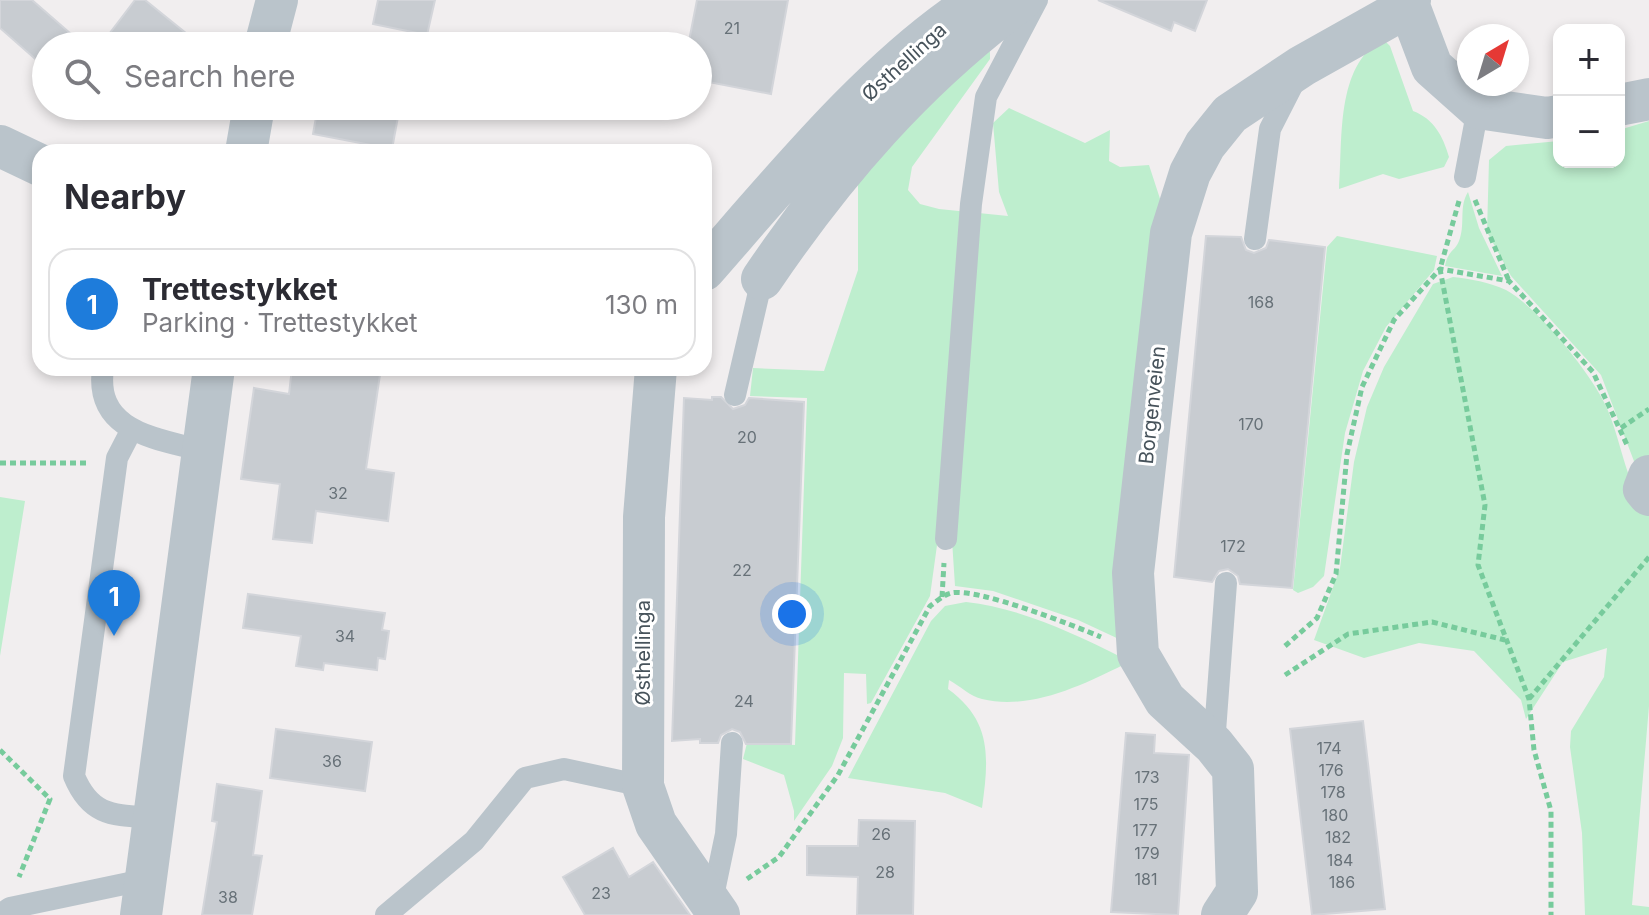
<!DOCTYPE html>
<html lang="en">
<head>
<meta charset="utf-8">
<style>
  :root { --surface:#fff; --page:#f7f7f7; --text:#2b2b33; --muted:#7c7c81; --line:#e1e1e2; --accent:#1e7cdb }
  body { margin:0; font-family:Inter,sans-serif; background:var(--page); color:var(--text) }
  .controls { position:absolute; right:24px; top:24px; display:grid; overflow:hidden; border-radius:16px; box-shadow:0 4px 12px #0003 }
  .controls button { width:72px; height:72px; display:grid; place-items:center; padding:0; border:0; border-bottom:2px solid var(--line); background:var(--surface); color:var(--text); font:40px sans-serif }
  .compass { position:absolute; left:1457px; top:24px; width:72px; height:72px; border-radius:50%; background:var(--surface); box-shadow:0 4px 12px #0003; rotate:38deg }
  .you { position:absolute; left:792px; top:614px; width:28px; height:28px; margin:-20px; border:6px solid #fff; border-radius:50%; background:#1a73e8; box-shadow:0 0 0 12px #1a73e833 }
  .badge { display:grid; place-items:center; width:52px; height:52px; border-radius:50%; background:var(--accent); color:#fff; font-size:26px; font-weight:700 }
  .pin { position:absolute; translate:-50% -66px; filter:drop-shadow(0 2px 4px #0008) }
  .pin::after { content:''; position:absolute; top:42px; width:28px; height:24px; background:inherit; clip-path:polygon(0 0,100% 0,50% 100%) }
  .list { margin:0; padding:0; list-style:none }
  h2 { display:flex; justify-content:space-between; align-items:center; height:104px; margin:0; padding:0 32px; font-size:34px }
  h2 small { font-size:26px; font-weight:400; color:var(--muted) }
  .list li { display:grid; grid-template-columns:52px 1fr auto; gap:24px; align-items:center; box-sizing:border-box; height:112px; margin:0 16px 16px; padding:0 16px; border:2px solid var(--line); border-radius:24px }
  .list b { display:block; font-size:30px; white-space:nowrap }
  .list p { margin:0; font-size:26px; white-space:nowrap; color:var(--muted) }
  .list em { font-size:26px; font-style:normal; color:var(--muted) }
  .icon { flex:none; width:44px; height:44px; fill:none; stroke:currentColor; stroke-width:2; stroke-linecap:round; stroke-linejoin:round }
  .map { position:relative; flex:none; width:1649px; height:915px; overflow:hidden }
  .search { position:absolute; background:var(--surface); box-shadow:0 4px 12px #0003; left:32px; top:32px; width:680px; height:88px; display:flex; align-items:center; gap:20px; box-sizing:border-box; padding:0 28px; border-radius:44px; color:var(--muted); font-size:30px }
  .panel { position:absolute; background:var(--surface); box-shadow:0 4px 12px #0003; left:32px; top:144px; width:680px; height:232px; border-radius:24px }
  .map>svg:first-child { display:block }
  .green { fill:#beeece }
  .building { fill:#c8ccd1; stroke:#d3d5da; stroke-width:2 }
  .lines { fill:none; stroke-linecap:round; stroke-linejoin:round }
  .path { stroke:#77cb9c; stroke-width:5; stroke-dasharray:6 4; stroke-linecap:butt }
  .lane { stroke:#bac4cb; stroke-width:22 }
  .street { stroke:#bac4cb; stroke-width:42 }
  .labels { text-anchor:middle; stroke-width:6; stroke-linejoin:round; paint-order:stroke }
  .number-label { font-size:16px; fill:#677178 }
  .street-label { font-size:20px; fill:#47535b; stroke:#fff }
</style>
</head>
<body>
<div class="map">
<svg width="1649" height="915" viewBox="0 0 1649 915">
  <rect width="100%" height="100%" fill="#f1eeef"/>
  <!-- green -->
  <path class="green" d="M1383,39L1390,46L1413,111C1434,119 1443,136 1449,157L1444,167L1399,179L1383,174L1339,189C1343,140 1335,66 1383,39Z
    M990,51V59L912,167L908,190L920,204L939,209L1008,216L999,192L993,123L1009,108L1085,143L1110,130L1109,161L1120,167L1149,165L1164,211L1121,640L1078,620L993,591L955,586L952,540L938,538L930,596L871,703L867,704L866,674L844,673L843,738L832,766L794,821V811L784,775L743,759L747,743L795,745L807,398L750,396L753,368L824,371L858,270V175L912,110Z
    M1649,121V460L1637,469L1601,375L1511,276L1487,232L1489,160L1506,146L1559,141V162H1619V130Z
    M1468,192L1479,228L1502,276L1445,266C1448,249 1456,252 1460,238C1465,223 1459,206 1468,192Z
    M1337,236L1437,256L1434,270L1386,327L1363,371L1345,433L1324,576L1313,587L1298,593L1293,590L1327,247Z
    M1453,277C1471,279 1489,282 1506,290C1537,306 1592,375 1606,406C1622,442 1625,483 1649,514V706L1632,905L1649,907V915H1585L1582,833L1570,747L1571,731L1604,677L1607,648L1563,662L1526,719L1521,700L1474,651L1419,643L1364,658L1314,640L1340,568L1354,462L1367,407L1384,367L1433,284Z
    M0,497L25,501L0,656Z
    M966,602C1020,608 1073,633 1121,657L1123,665C1083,685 1029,711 982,699C971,697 960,686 949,680L948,689C992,721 989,757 982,808L945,793L848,778L931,621L945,606Z"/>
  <!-- building -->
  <path class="building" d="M0,0H32L70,33L59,46H46V61L42,65L0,28Z
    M135,0H145L202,46H100Z
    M378,0H435L427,35L373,24Z
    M697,0H788L771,94L698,80V46H688Z
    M1098,0H1207L1195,31L1174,22L1171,31Z
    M318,106H400L392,149L313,134Z
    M1206,236L1241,237L1246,250L1254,253L1266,248L1269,240L1325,247L1292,588L1240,584L1238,576L1228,569L1219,571L1212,582L1174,577Z
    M292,368H381L366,469L394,473L388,521L316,511L312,543L273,539L280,484L241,479L254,388L289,394Z
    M712,397H721L733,409L745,405L749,398L804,402L791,744H746L740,732L732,729L721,735L718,743H700V739L672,741L684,398L712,400Z
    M248,594L385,613L382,630L389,631L385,659L378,658L377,670L324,663L323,670L296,666L301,636L243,628Z
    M1363,721L1385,909L1312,915L1290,729Z
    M276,729L372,742L365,791L270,778Z
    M1126,733L1155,735L1154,753L1189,755L1178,915L1111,912Z
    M217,784L262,791L253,855L262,856L252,915H202L217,822L212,821Z
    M859,820L915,821L913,915H857L858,877L807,875V846H858Z
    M613,848L629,877L653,862L690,915H585L563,877Z"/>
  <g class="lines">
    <!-- path -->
    <path class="path" d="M1475,200L1509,281
      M1459,201L1440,269L1485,505L1478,565L1529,699L1534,750L1551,811V915
      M1621,428L1649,409
      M0,463H88
      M942,597L944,563
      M1285,646L1317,618L1336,574L1347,454L1362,387L1394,320L1440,269L1509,281L1593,372L1628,447
      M1285,675L1348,634L1432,622L1505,640
      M1529,699L1649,557
      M0,750L50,799L19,877
      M747,879L779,857L838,775L930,606C936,602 943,595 951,593C976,587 1075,626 1101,637"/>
    <!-- lane -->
    <path class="lane" d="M1465,177L1478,108
      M1255,239L1270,129L1296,78
      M103,368C94,432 156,438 203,451
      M735,395L762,279
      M132,429L117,458L74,776C91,817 114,815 154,818
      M946,539L971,204L986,97L1037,0
      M1214,745L1226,583
      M712,901L726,834L732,743
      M0,915L10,908L148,879
      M386,915L474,841L525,778L564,769L643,786"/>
    <!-- street -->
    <path class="street" d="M1409,6L1432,67L1478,108L1547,118L1559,116
      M265,46L277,0
      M1619,105L1649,99
      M0,146L40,165
      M246,152L254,106
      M704,270C782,181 879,62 979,0
      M762,279C835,171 916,78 1021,0
      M656,368L644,517L643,786L656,824L719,915
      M1649,476L1644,489L1649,495
      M141,915L214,368
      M1222,915L1237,892L1233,769L1214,745L1165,700L1138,654L1133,573L1171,233L1190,173L1205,145L1230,114L1302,66L1409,6L1410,0"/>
  </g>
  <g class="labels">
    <!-- number labels -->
    <g class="number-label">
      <text x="732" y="34">21</text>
      <text x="1261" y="308">168</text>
      <text x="1251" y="430">170</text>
      <text x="747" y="443">20</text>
      <text x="338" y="499">32</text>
      <text x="1233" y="552">172</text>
      <text x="742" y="576">22</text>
      <text x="345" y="642">34</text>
      <text x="744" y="707">24</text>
      <text x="1329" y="754">174</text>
      <text x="332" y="767">36</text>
      <text x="1331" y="776">176</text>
      <text x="1147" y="783">173</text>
      <text x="1333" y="798">178</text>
      <text x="1146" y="810">175</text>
      <text x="1335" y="821">180</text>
      <text x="1145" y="836">177</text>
      <text x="881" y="840">26</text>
      <text x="1338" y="843">182</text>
      <text x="1147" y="859">179</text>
      <text x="1340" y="866">184</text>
      <text x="885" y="878">28</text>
      <text x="1146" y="885">181</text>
      <text x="1342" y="888">186</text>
      <text x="601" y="899">23</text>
      <text x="228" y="903">38</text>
    </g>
    <!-- street labels -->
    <g class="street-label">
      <text transform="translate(904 62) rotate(-42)" y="7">Østhellinga</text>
      <text transform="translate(1152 405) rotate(-84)" y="7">Borgenveien</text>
      <text transform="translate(643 653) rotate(-90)" y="7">Østhellinga</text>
    </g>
  </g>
</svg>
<div class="controls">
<button>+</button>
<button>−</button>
</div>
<svg class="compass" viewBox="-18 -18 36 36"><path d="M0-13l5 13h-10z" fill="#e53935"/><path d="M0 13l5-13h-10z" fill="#7c7c81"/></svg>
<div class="you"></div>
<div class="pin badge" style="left:114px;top:636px">1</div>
<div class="search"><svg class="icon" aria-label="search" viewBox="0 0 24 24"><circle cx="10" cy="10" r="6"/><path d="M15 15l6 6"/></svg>Search here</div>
<section class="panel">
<h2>Nearby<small></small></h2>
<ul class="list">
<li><span class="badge">1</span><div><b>Trettestykket</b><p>Parking · Trettestykket</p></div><em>130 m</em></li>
</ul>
</section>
</div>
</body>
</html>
